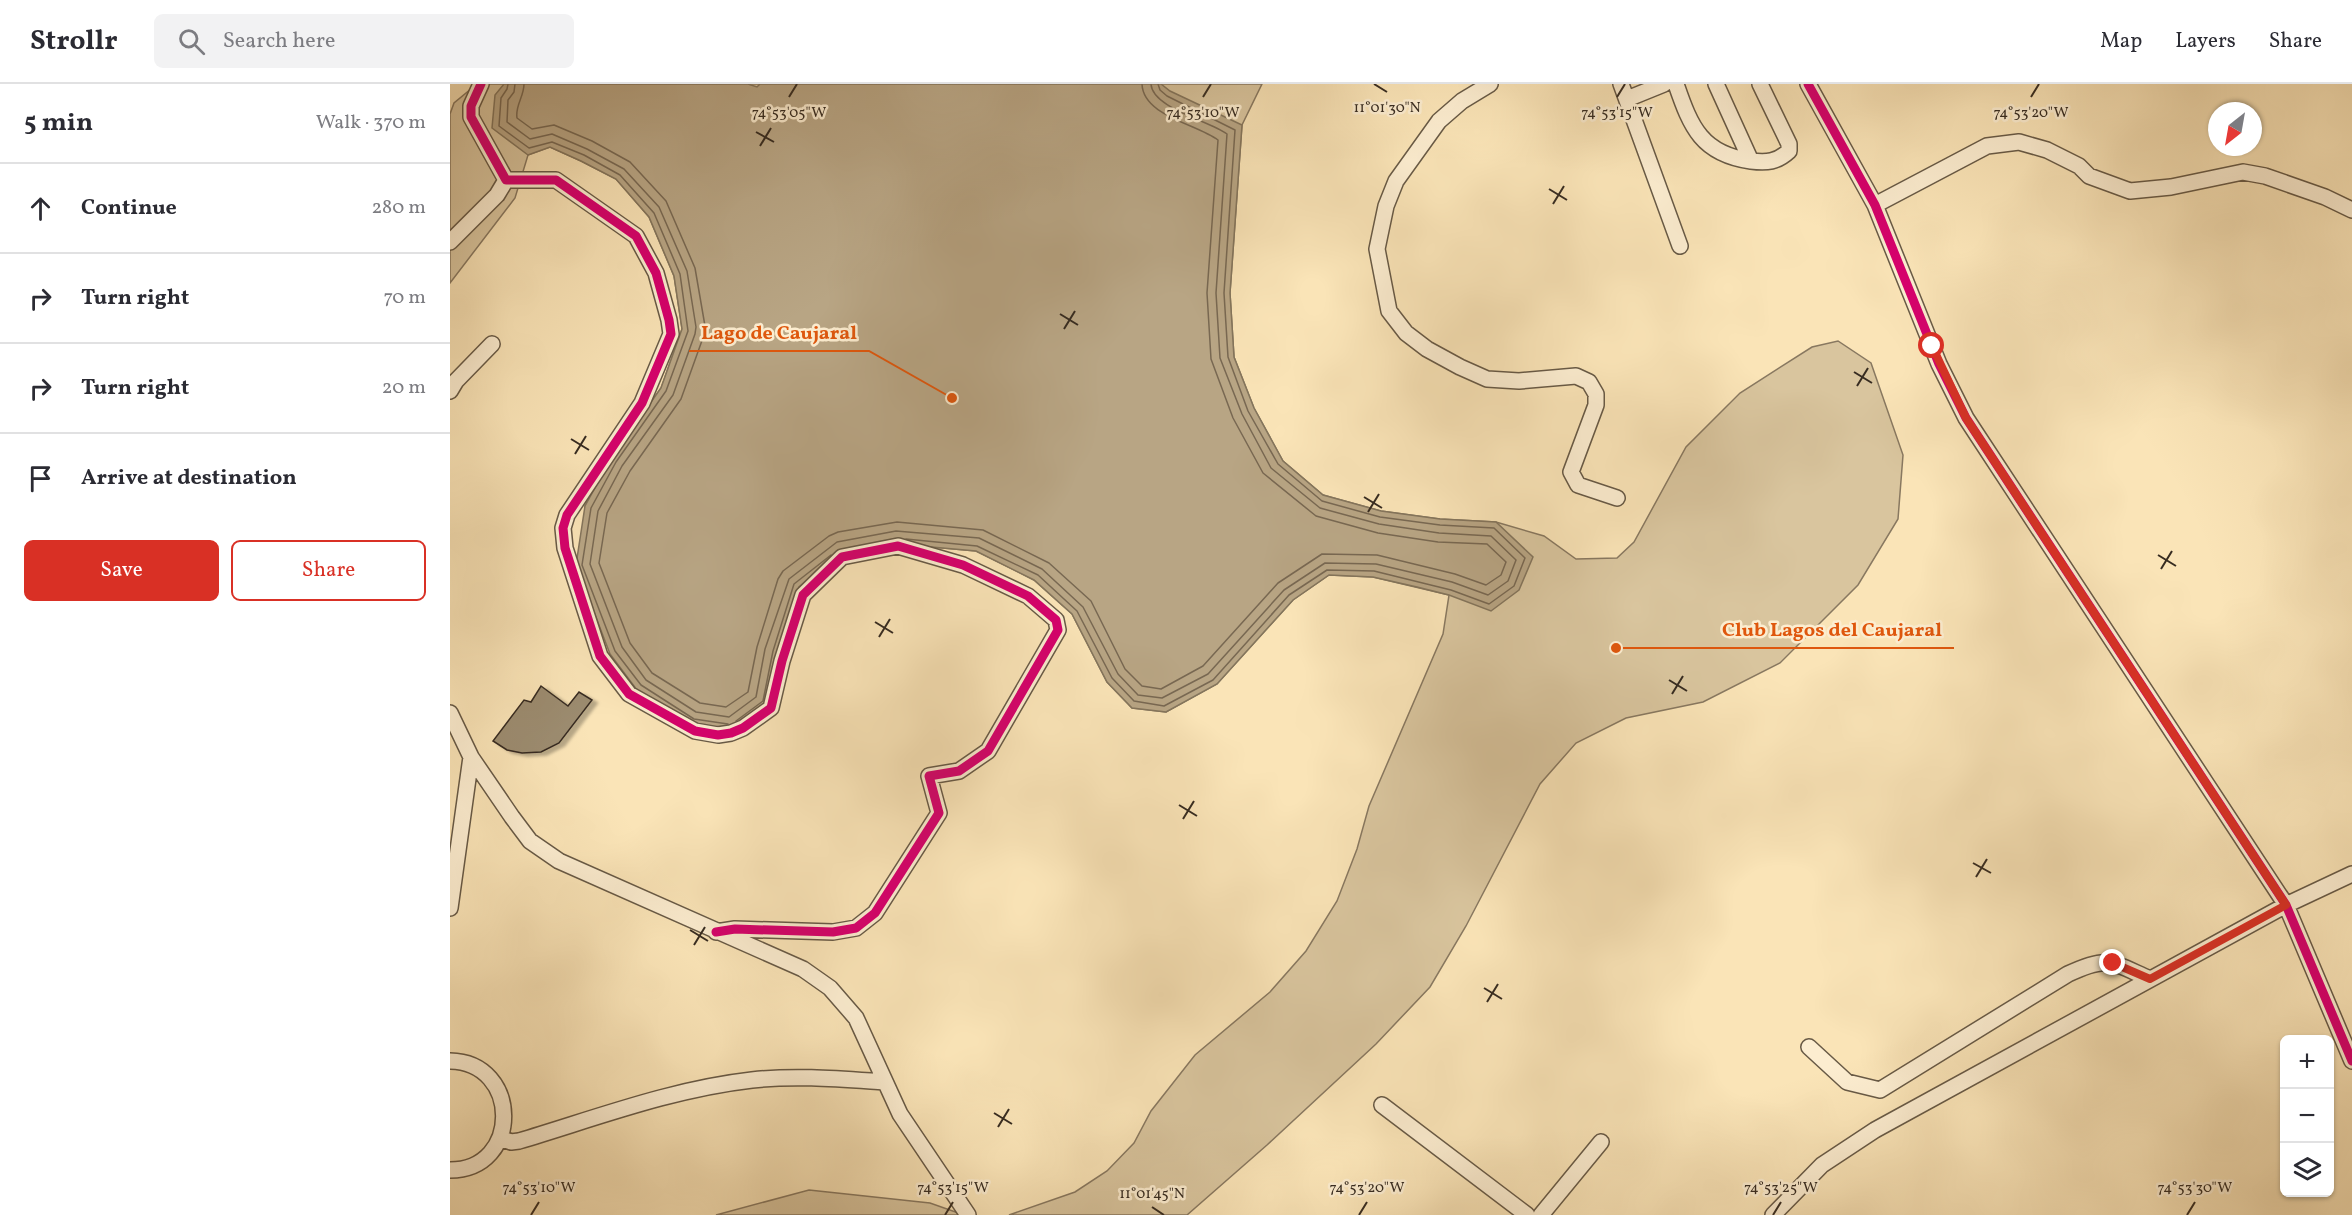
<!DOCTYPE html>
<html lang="en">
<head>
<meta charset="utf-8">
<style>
  :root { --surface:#fff; --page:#f2f2f3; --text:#2b2b33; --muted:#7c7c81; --line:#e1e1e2; --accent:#d93025 }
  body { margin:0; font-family:Vollkorn,serif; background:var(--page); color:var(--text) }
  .controls { position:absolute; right:18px; bottom:18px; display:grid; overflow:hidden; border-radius:9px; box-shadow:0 2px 4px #0004 }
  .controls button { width:54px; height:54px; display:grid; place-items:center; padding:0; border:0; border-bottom:2px solid var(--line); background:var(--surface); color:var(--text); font:30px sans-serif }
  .compass { position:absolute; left:1758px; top:18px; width:54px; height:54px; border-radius:50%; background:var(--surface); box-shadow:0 2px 4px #0004; rotate:211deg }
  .stop { position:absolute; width:18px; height:18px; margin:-14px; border:4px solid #d93025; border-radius:50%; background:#fff }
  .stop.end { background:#d93025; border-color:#fff; box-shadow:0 2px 6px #0008 }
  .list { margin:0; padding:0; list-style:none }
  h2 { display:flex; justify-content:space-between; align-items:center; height:78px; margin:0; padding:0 24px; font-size:26px }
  h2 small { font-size:20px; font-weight:400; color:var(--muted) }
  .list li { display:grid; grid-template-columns:39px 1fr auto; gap:18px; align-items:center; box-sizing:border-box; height:90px; padding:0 24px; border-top:2px solid var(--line) }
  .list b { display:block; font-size:22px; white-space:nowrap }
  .list em { font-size:20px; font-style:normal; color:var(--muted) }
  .actions { display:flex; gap:12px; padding:18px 24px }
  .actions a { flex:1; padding:14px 0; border:2px solid var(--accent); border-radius:9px; text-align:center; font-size:21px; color:var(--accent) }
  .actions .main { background:var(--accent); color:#fff }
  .icon { flex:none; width:33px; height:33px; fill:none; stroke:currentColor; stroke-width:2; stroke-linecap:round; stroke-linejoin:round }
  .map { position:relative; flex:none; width:1902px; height:1131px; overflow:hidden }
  header { display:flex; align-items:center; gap:36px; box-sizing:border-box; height:84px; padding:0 30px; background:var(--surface); border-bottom:2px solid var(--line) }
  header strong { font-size:28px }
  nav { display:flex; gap:33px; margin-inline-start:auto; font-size:21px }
  .search { width:420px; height:54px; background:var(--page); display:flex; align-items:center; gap:15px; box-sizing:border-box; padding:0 21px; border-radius:9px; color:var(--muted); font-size:22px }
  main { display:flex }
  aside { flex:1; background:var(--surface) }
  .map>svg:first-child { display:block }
  .green { fill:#d9c59e; stroke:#887860; stroke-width:1.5 }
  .water { fill:#b8a584; stroke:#84755c; stroke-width:1.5 }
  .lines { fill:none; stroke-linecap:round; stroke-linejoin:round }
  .shore { stroke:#786852; stroke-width:1.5 }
  .building { fill:#9c8c6f; stroke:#372c21; stroke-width:1.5; filter:url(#shadow) }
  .minor-casing { stroke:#685a46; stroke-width:18 }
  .minor { stroke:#fcedd0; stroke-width:15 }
  .cycleway-casing { stroke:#fcedd0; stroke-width:13 }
  .cycleway { stroke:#d6006c; stroke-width:9 }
  .route { stroke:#d93025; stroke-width:8 }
  .ticks { fill:none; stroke:#372c21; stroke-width:2 }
  .ticks-label { font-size:15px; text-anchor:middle; fill:#372c21; stroke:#fcedd0; stroke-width:5; stroke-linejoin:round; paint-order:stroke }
  .leader { fill:none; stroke:#df570d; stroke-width:2 }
  .callout-dot { fill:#df570d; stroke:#fcedd0; stroke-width:2 }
  .callout-label { font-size:20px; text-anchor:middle; font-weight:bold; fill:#df570d; stroke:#fcedd0; stroke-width:5; stroke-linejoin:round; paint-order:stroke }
</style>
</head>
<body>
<header>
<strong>Strollr</strong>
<div class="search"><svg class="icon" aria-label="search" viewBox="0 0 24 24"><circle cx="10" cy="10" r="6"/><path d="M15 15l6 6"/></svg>Search here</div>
<nav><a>Map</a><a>Layers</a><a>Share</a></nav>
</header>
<main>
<aside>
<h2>5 min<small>Walk · 370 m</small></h2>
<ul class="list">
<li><svg class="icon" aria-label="ahead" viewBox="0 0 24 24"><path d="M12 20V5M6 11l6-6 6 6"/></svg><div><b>Continue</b></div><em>280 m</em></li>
<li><svg class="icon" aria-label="right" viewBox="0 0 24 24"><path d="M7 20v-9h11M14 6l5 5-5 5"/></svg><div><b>Turn right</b></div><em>70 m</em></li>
<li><svg class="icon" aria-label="right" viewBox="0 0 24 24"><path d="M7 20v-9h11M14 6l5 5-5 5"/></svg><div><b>Turn right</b></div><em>20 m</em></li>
<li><svg class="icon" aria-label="arrive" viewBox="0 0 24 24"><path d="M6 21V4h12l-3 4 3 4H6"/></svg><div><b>Arrive at destination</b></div></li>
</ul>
<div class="actions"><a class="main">Save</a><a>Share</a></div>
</aside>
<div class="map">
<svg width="1902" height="1131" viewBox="0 0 1902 1131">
  <defs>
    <filter id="shadow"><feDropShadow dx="5.5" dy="3" stdDeviation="1.5" flood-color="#0004"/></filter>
  </defs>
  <rect width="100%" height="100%" fill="#fae4b7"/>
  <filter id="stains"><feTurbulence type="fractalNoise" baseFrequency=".00333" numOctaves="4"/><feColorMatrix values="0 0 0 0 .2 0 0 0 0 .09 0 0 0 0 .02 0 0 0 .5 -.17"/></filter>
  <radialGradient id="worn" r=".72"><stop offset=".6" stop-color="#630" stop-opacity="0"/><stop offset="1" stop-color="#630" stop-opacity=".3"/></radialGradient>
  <!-- green -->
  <path class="green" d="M27,0H812L792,41L780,209L784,273L804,324L833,377L873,411L931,427L990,435L1046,438L1094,452L1126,475L1167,474L1184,458L1236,363L1290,309L1362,263L1388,257L1421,279L1453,371L1448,435L1408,501L1330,579L1253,618L1176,634L1126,659L1090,700L1016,842L980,903L926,960L817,1061L737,1131H559L625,1108L657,1087L684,1059L701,1027L745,971L820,908L856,867L887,817L907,765L919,722L993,550L999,511L923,493L879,491L843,516L767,600L716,628L682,624L657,598L622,530L584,496L526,467L448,460L392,470L349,503L329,568L160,570L135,422L161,375L211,304L232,245L224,192L199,133L166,95L131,77L100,63L78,71L65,114L0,199V30L4,19Z
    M359,1106L480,1119L514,1131H266Z"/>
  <!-- water -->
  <path class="water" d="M54,0H298L307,3L310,0H711L720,7L792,41L780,209L784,273L804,324L833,377L873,411L931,427L990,435L1046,438L1083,473L1069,506L1041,527L999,511L967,503L923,493L879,491L843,516L767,600L716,628L682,624L657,598L622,530L584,496L526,467L448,460L392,470L349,503L329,568L318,621L283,647L242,641L187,606L160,570L126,481L135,422L161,375L211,304L232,245L224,192L199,133L166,95L131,77L100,63L78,71L42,44L45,11Z"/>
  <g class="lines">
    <!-- shore -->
    <path class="shore" d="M58,0L57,5L51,14L49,42L79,64L102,58L134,71L170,91L204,129L230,190L238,247L216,307L166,378L141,424L132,481L165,567L191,601L244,635L278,640
      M65,0L64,8L58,16L57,38L80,55L102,50L137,65L174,85L209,123L237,187L246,243L245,250L223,311L172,382L148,427L140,480L172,563L196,596L246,628L279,633L306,613L315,565L339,495L387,458L446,447L529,454L592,485L633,523L668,590L688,611L712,614L758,590L834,506L875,479L926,480L1002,498L1038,511L1058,497L1066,476L1041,452L989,449L929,440L870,424L821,384L792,330L770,274L766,209L777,50C760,37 702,24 701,0
      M74,0C74,13 65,21 67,34L82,45L104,41L142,57L180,78L216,117L245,184L255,242L254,251L231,315L180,387L157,429L149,479L180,559L202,589L250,619L276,623L298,608L307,563L328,495L333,487L379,452L388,448L447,438L533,446L599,479L641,517L675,585L692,602L711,605L753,582L828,499L872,470L927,471L1005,490L1036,501L1051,491L1056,478L1037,460L988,458L928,449L866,432L813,389L783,334L761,275L757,209L768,56C747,40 693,32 692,0
      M456,455L527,462L588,491L627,527L662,594L684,617L714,622L763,596L839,511L877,486L924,487L1001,506L1039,520L1064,502L1075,474L1044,444L990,441L930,433L872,417L828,380L798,327L778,273L774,209L785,46L717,12L710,6L708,0
      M286,637L313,617L323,567L344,500L381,471"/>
  </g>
  <!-- building -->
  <path class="building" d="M91,602L118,622L129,608L142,616L109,659L91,668L72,669L57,666L43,657L74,616L81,618Z"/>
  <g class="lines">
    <defs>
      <path id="minor" d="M31,0L21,22V33L56,96H106L186,152L206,189L219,236L221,250L192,319L117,431L113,444L115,464L150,572L179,610L245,647L268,651L281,649L293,644L321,624L332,577L353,511L392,473L448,462L513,481L578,512L606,536L608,546L538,667L509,687L479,692L489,729L425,829L406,844L383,848L285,845L266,848
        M1040,0L1012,17L989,37L946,97L936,122L927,165L939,227L956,249L977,265L1010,283L1037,295L1069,297L1126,292L1139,298L1146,310V321L1121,388L1128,401L1167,414
        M1171,0L1230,162
        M1226,0C1241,44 1252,70 1301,77L1266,0
        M1358,0L1425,121L1489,280L1516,334L1836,821L1902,977
        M1177,15L1214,0
        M1301,77C1317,79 1327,78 1339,67V60L1310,0
        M1425,121L1537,62L1569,58L1597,66L1629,82L1639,92L1680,107L1721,103L1793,88L1815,92L1875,113L1902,126
        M0,158L47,111L56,96
        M0,307L6,297L42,260
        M0,629L21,673L62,733L80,757L109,777L353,885L380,904L406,934L450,1030L518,1131
        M0,824L21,673
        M1359,963L1397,998L1430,1006L1618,890C1658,871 1661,878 1700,895
        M0,977C71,978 72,1086 0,1086
        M932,1021L1077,1131
        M50,1054L61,1058L69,1057C146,1034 222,1005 302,996C346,991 390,995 434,998
        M1091,1131L1151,1058
        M1323,1131L1372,1081L1425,1046L1836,821L1902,790"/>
    </defs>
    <!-- minor casing -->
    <use href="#minor" class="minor-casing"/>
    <!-- minor -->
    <use href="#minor" class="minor"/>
    <defs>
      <path id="cycleway" d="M31,0L21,22V33L56,96H106L186,152L206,189L219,236L221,250L192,319L117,431L113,444L115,464L150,572L179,610L245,647L268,651L281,649L293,644L321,624L332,577L353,511L392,473L448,462L513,481L578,512L606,536L608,546L538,667L509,687L479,692L489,729L425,829L406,844L383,848L285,845L266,848
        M1358,0L1425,121L1489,280L1516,334L1836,821L1902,977"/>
    </defs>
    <!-- cycleway casing -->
    <use href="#cycleway" class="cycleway-casing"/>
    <!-- cycleway -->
    <use href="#cycleway" class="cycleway"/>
  </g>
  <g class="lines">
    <!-- route -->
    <path class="route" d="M1482,262L1516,334L1836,821L1700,895L1663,879"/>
  </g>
  <!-- ticks -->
  <path class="ticks" d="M924,0L937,8M339,13L347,0M753,13L761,0M1167,13L1175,0M1581,13L1589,0M306,48L324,58M310,62L321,44M1099,105L1117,116M1103,120L1114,102M610,230L628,241M614,245L625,227M1404,288L1422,299M1407,302L1418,284M121,355L139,366M125,370L136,352M914,413L932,424M918,428L929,410M1708,471L1726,482M1711,485L1722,467M425,538L443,549M429,553L440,535M1219,596L1237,607M1222,610L1233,592M729,721L747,732M733,735L744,717M1523,779L1541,789M1526,793L1537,775M240,846L258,857M244,861L255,843M1034,904L1052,915M1037,918L1048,900M544,1029L562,1040M548,1043L559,1025M702,1123L714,1131M81,1131L89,1118M495,1131L503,1118M909,1131L917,1118M1323,1131L1331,1118M1737,1131L1745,1118"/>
  <g class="ticks-label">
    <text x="937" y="28">11°01'30"N</text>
    <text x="339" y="33">74°53'05"W</text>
    <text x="753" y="33">74°53'10"W</text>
    <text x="1167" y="33">74°53'15"W</text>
    <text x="1581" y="33">74°53'20"W</text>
    <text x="89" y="1108">74°53'10"W</text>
    <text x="503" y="1108">74°53'15"W</text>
    <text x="917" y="1108">74°53'20"W</text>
    <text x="1331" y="1108">74°53'25"W</text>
    <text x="1745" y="1108">74°53'30"W</text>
    <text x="702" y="1114">11°01'45"N</text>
  </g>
  <!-- callouts -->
  <path class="leader" d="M502 314L419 267H239M1166 564L1260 564H1504"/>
  <g class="callout-dot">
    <circle cx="502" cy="314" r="6"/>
    <circle cx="1166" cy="564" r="6"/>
  </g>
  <g class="callout-label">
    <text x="329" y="255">Lago de Caujaral</text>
    <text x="1382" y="552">Club Lagos del Caujaral</text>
  </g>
  <rect width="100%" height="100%" filter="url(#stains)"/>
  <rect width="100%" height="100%" fill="url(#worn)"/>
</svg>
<div class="controls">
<button>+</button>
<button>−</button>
<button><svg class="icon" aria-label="layers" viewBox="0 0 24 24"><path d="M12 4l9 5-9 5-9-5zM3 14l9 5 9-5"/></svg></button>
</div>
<svg class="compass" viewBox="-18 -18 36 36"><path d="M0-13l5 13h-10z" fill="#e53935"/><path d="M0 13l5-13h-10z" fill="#7c7c81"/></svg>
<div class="stop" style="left:1482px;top:262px"></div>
<div class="stop end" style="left:1663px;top:879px"></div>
</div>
</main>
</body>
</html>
